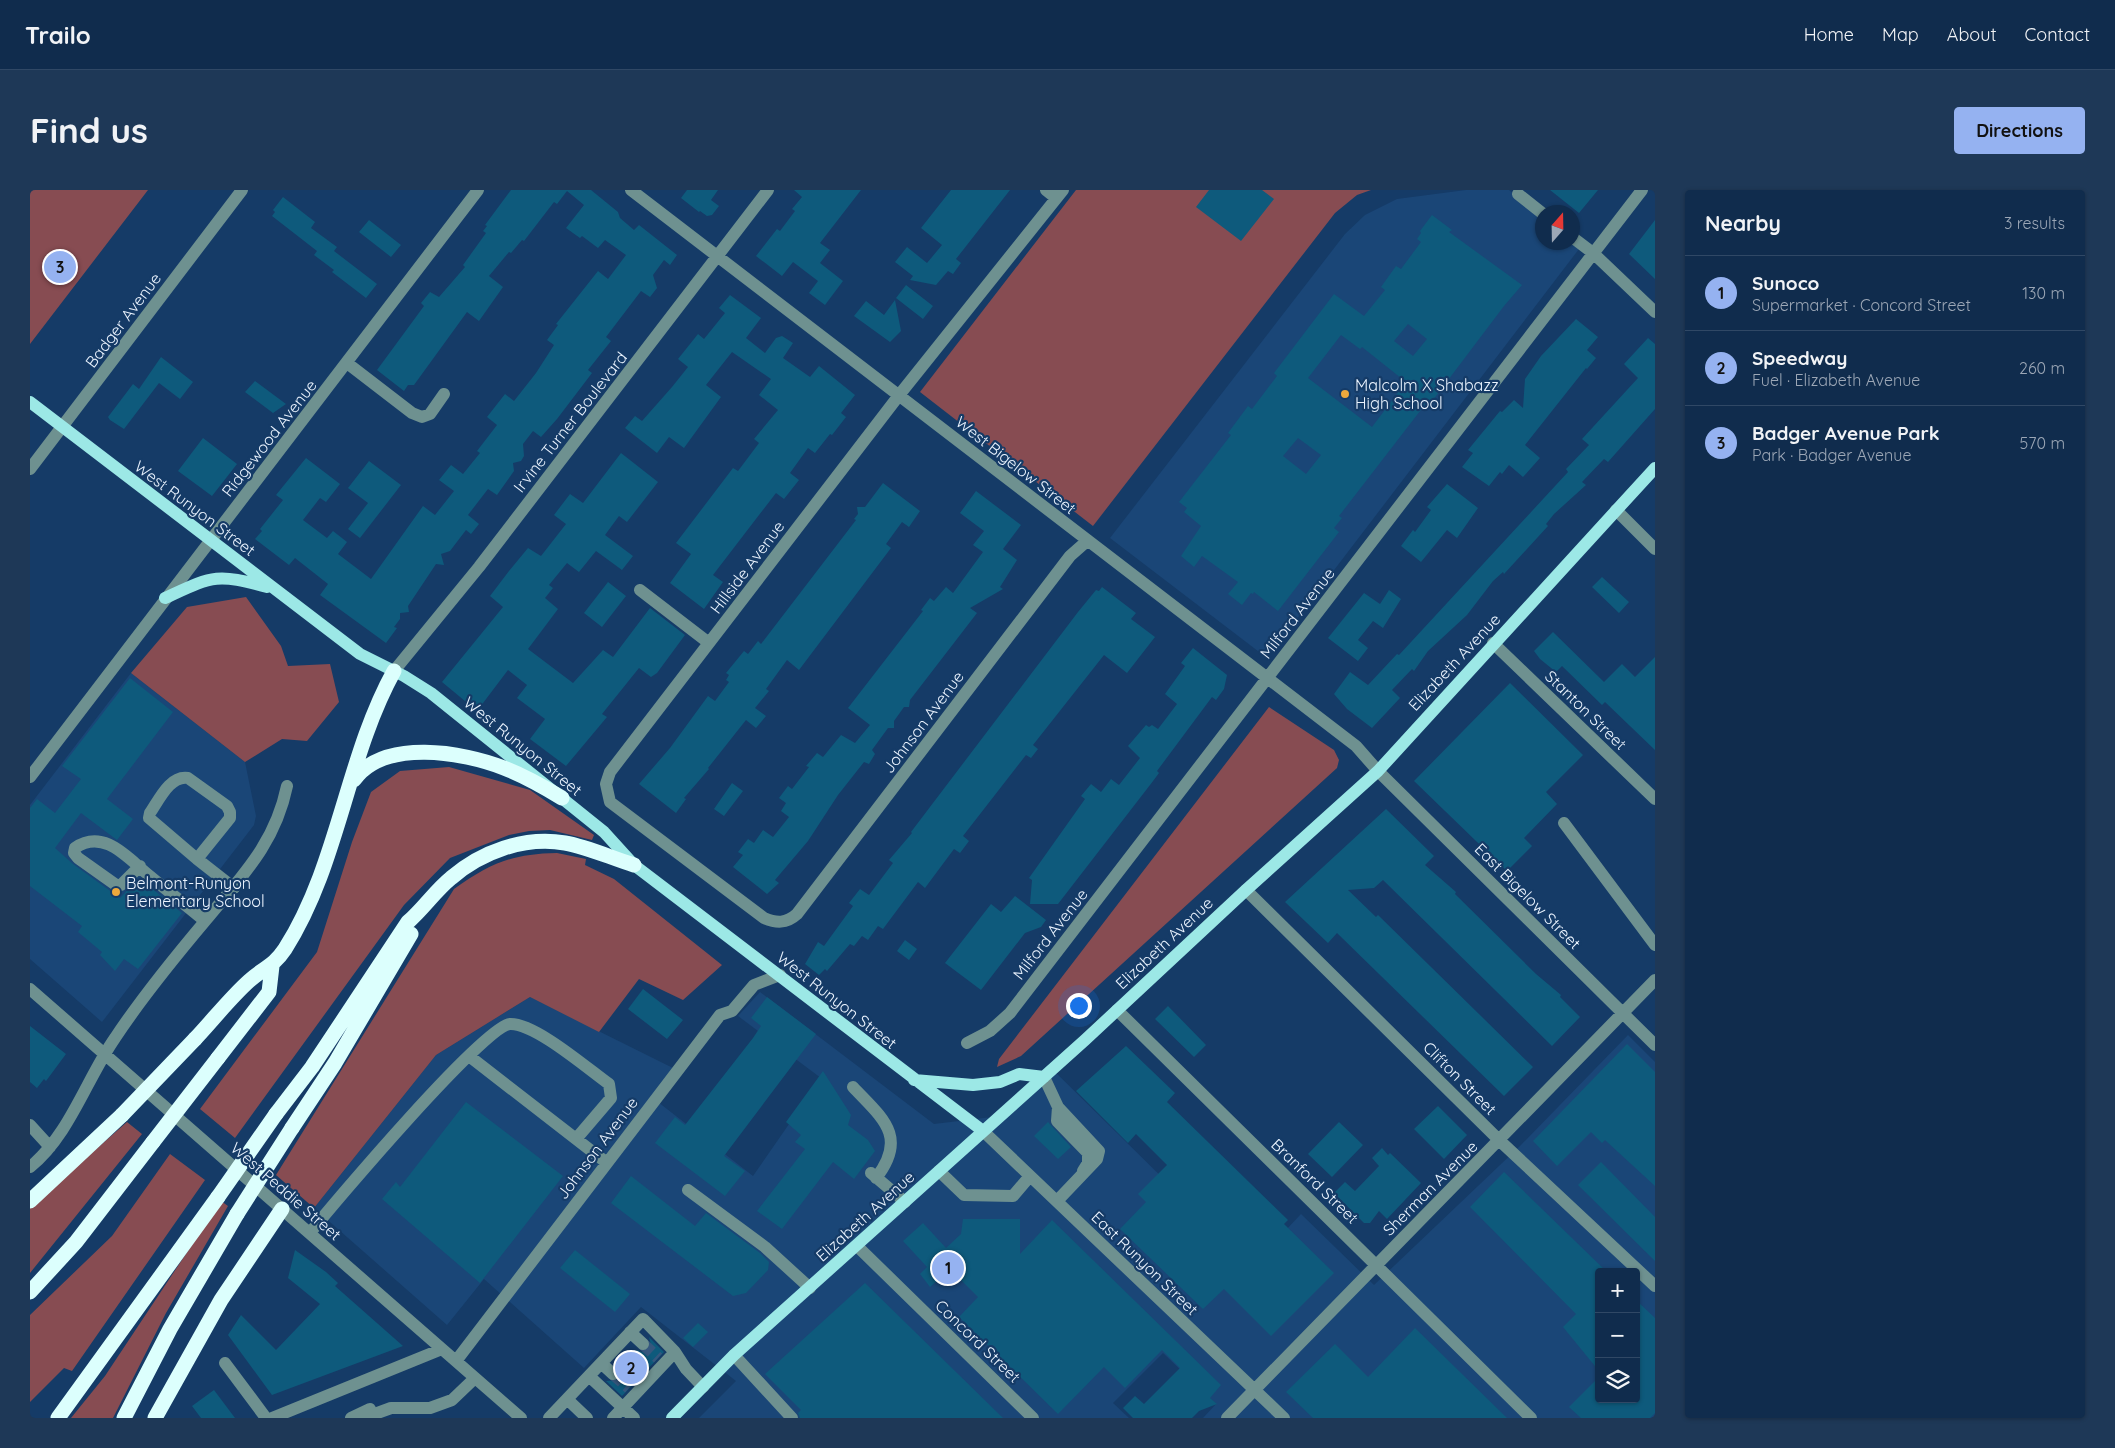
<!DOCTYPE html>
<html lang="en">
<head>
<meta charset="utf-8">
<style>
  :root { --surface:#102c4d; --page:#1e3857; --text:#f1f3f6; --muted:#9ca7b6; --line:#304865; --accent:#95b2f1 }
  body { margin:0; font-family:Quicksand,sans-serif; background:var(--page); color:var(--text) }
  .controls { position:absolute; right:15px; bottom:15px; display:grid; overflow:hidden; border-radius:5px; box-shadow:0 1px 4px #0004 }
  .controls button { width:45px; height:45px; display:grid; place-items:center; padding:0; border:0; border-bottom:1px solid var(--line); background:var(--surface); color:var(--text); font:25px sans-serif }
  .compass { position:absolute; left:1505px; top:15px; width:45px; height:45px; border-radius:50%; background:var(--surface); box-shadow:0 1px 4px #0004; rotate:20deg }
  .you { position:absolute; left:1048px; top:815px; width:18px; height:18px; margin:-12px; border:4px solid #fff; border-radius:50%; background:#1a73e8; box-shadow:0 0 0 8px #1a73e833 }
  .badge { display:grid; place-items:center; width:32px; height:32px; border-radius:50%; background:var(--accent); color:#111; font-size:16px; font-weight:700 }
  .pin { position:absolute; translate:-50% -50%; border:2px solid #fff; box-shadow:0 1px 5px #0006 }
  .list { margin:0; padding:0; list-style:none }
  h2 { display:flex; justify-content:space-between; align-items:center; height:65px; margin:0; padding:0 20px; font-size:21px }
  h2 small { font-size:16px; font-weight:400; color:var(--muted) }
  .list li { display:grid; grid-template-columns:32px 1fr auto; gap:15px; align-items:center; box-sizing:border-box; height:75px; padding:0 20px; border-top:1px solid var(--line) }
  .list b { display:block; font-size:19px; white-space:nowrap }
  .list p { margin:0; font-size:16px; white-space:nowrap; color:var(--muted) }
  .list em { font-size:16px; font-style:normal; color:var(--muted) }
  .icon { flex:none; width:28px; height:28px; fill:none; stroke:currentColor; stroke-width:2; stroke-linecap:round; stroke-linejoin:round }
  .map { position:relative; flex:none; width:1625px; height:1228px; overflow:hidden; border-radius:5px }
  header { display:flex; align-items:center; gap:30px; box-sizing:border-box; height:70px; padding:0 25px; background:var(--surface); border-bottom:1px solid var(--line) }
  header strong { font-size:24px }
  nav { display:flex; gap:28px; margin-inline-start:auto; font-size:18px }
  .intro { display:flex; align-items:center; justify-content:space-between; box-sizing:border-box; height:120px; padding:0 30px }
  h1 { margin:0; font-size:35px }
  .button { padding:12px 22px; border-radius:5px; background:var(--accent); color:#111; font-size:18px; font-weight:700 }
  main { display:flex; gap:30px; padding:0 30px }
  aside { flex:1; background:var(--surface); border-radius:5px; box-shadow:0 1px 4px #0004 }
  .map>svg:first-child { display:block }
  .built { fill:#1a4677; fill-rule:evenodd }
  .green { fill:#874c52 }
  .building { fill:#0e5a7c; fill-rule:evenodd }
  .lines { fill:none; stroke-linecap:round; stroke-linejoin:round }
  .minor-tunnel { stroke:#35577e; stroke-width:12; stroke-dasharray:12 6; stroke-linecap:butt }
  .minor { stroke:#6e9190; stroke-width:12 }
  .major { stroke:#9ce8e6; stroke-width:12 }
  .highway { stroke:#dcfffd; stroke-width:15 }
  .highway-bridge { stroke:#dcfffd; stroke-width:15 }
  .poi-dot { fill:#eda83c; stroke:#153b67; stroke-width:2 }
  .labels { text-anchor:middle; stroke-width:4.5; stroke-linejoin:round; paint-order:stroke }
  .street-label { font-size:16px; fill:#ebf4ff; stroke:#153b67 }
  .poi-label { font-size:16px; fill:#ebf4ff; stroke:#153b67; text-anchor:start }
</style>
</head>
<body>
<header>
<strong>Trailo</strong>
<nav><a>Home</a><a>Map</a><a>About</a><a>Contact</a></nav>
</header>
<div class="intro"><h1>Find us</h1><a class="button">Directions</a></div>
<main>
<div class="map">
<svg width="1625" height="1228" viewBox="0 0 1625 1228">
  <rect width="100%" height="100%" fill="#153b67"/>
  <!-- built -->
  <path class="built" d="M1436,0H1479L1512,28V52L1541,53L1549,59L1237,468L1080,348L1315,44L1335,25L1367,9Z
    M101,483L215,572L226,626L224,635L72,832L0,769V615Z
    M730,802L904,934L962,927L1018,875L1222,1076L1271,1024L1344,1095L1490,956L1598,845L1625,872V1228H1173L1186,1214L1133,1163L1083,1213L1099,1228H669L706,1191L611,1117L554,1178L454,1089L417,1135L284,1018L406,865L500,807L651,882L628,912L723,986L791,888L708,826ZM1569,1082H1606V1209H1569Z"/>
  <!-- green -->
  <path class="green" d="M0,0H118L0,154Z
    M1046,0H1341L1327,5L1305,23L1063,336L890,202Z
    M216,407L251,456L258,476L300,474L309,512L277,551L252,549L215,572L101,483L157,417Z
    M1239,517L1304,560L1309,570L1307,578L991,866L967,877L969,869Z
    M419,577L500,600L564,645L562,650L520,640L499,641L479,645L420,668L374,715L205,948L170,919L287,762L322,652L341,602L370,581Z
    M527,663L556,669L555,675L584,689L692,775L653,810L609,789L569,842L500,807L406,865L284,1018L246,985L424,699C461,673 481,664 527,663Z
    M97,932L112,944L0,1083V1017Z
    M140,964L175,990L42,1181L34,1178L0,1212V1125L82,1046Z
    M191,1011L198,1016L136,1123L83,1228H41L75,1186Z"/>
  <!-- building -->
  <path class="building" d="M481,0H561L588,22L590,28L604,40L609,35L647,65L640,75L634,70L623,85L627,98L620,107L611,101L576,147L581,151L558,180L562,183L527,229L511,247L503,241L493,254L494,266L491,271L483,273L484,281L467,305L458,299L438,325L449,334L441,344L436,340L420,361L411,364L414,375L406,374L378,416L379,422L370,423V429L364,437L367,438L356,453L290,405L298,394L265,368L259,375L225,349L232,341L230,339L253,310L246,305L276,268L310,294L296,312L290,308L273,330L297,348L303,341L317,352L308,364L341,389L393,316L405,325L424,301L409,290L421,275L433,284L450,263L447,261L467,235L457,227L475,204L484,211L506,183L524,155L517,150L528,135L526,134L568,81L578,89L596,65L575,50L568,58L552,46L550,48L536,38L554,15L537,1L527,14L524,12L494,51L492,50L481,63L479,62L459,86L473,97L449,131L437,122L384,195H378L374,201L347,180L394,116L391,113L400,102L409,107L435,77L433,75L456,43L453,41L457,36L455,35Z
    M657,0H688L681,10L689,16L682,25L677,26L670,21L669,22L651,8Z
    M764,0H831L790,53L800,60L790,73L813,91L795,115L779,103L788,91L763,72L752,86L726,66L747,39L750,41L765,21L762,19L772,7Z
    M921,0H980L926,69L931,73L923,84L918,81L906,95L880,90L883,86L865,72L877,57L897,73L912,55L891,38Z
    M1179,0H1232L1244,9L1211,51L1166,17Z
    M1520,0H1568L1549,23Z
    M253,7L285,32L281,38L307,57L304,61L347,94L336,108L302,82L304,80L284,65L287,61L242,26L245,22L243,20Z
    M1402,25L1422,40L1419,42L1492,95L1474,116L1400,214L1397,212L1309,326L1312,328L1304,338L1309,342L1248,421L1224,402L1223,404L1221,403L1212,415L1198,404L1208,392L1172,366L1164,377L1151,366L1171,336L1154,322L1157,318L1149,312L1201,245L1198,243L1218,216L1222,219L1247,186L1244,183L1304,104L1334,126L1355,100L1351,97L1366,76L1371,79L1391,52L1387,49L1391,43L1390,41ZM1378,134L1397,149L1383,166L1364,151ZM1311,145L1330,159L1332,157L1376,192L1342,237L1278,188ZM1268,248L1291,265L1276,284L1253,266Z
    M339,30L371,55L361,67L329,42Z
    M1625,30V89L1599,64Z
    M876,95L903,116L893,129L866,108Z
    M700,105L731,128L716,148L735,163L746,148L752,146L763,153L753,168L780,187L789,176L825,205L811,223L816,227L802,245L800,244L785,263L778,258L760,283L769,290L754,309L746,303L683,385L693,392L674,419L640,393L661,364L646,353L703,278L708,281L729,253L724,249L748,220L729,205L741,189L702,162L676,195L691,207L654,258L639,247L627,263L595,238L605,226L612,231L642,197L658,177L648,169L668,144L674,149L695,123L689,118Z
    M865,110L871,141L860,152L824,126L836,111L854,125Z
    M1546,129L1568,147L1557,160L1566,168L1557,179L1556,178L1495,255L1510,268L1493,287L1479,275L1472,284L1470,282L1459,296L1432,277L1443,263L1438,260L1470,221L1472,222L1484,210L1493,218L1495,189L1511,166Z
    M1618,148L1625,154V219L1578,272L1574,269L1552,292L1556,295L1524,324L1516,334L1518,336L1474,384L1473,382L1463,391L1437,425L1398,461L1384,481L1382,479L1362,500L1370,508L1342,538L1317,519L1304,504L1320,482L1338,495L1367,464L1369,465L1538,282L1536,279L1559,255L1552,249L1608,188L1594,174Z
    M131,167L163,192L150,209L129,193L94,239L80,230L78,227L103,194L109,199Z
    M225,191L256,214L243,223L215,202Z
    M173,248L207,274L182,306L148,281Z
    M591,263L628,292L597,332L589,326L575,345L603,366L592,380L566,361L549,382L537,373L519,395L523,398L515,408L528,419L498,459L543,493L573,460L583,467L620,418L655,445L627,483L621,487L609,478L572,524L577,527L536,576L500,549L515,529L487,508L497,495L478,480L447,521L412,492L473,417L460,406L479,381L498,358L511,366L536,334L524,325L540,304L553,313Z
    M339,271L371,295L330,348L318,339L338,313L318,298Z
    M853,293L890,321L879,337L872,332L856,354L861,358L769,480L757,470L736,499L739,501L725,518L736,526L726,538L716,530L678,578L679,579L654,608L656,609L646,623L609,594L640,558L678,506L685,511L699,492L696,490L699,485L696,483L714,461L718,464L728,451L731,454L826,330L824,329L828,324L827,317H835Z
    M1417,294L1448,318L1427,348L1417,340L1391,372L1371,356L1383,340L1385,342L1401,320L1397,317Z
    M946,301L991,335L973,359L987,370L970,397L973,399L940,418L947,423L880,510L879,517H874L864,531V538H858L842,560L845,564L839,574L834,572L808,605L778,651L745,690L749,693L737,704L703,677L713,665L708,662L718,649L724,653L733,640L743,647L759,627L751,621L756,613L749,608L758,596L762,599L779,577L776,576L787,563L793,567L811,545L825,553L840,535L818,518L893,421L891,420L900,408L904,411L916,397L923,403L953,362L943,355L954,341L930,323Z
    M1572,387L1599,412L1589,423L1562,397Z
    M578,392L596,406L572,437L554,423Z
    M1072,397L1106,423L1101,429L1125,447L1097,483L1074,465L1003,555L1008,559L1001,568L996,565L933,646L939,651L930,663L924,659L895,698L888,692L853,739L848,736L838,750L832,746L824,756L820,754L797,781L795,779L789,785L775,774L788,752L794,756L823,716L819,713L830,699L839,705L863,673L859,670L882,643L881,642L1048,422L1066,400L1069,401Z
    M1359,400L1371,409L1353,438L1343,431L1328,450L1338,458L1328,471L1298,448L1334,403L1350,414Z
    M1523,442L1574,492L1592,474L1605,487L1625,467V560L1575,512L1572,515L1532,476L1526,482L1510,469L1504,461Z
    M1163,458L1197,485L1194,499L1186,510L1182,507L1127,581L1129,583L1120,595L1028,714H1000L1002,690L999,688L1055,609L1051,606L1061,594L1071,602L1081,589L1089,595L1110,568L1098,556L1116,535L1119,537L1122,535L1128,539L1147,514L1135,504L1155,476L1151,473Z
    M100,488L143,522L77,609L103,629L87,650L51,623L25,658L43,674L90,708L109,688L152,723L108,779L94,769L85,781L70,765L72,762L48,742L52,736L0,696V618L7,609L25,623L51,589L32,576Z
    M1480,493L1553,565L1516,602L1527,614L1494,648L1502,656L1477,681L1384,591Z
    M702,593L713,601L694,626L684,619Z
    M1356,619L1404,666L1395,675L1426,702L1425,704L1506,784L1531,805L1530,807L1550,827L1522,856L1353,690L1344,698L1318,700L1346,727L1348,725L1503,877L1474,906L1307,743L1298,753L1255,712Z
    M985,706L1016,730L1011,737L995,743L951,800L915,773L961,714L971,722Z
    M875,750L887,759L879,770L867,761Z
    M613,799L653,830L637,849L598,819Z
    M737,807L786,844L694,966L715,981L695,1006L625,953L645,927L655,935L723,848L731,836L721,828Z
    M1138,816L1176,855L1164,867L1125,829Z
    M0,836L36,864L16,891L14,889L7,898L0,892Z
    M1597,854L1625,882V996L1575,950L1572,953L1561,942L1527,976L1503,951Z
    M1096,856L1145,903L1137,912L1258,1030L1254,1034L1304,1083L1241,1146L1194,1099L1173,1119L1090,1039L1116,1012L1108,1004L1137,975L1106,944L1098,953L1046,901Z
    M793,881L821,925L818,935L838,950L845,961L824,989L803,972L752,1039L727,1021L775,959L765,952L771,945L756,932Z
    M436,912L533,986L450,1093L352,1009L366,992L370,997Z
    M1408,916L1437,945L1414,969L1384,939Z
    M1018,932L1041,957L1028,969L1004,946Z
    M1309,932L1333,955L1302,987L1278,964Z
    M1352,958L1358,965L1360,963L1391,993L1357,1029L1349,1021L1340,1033H1334L1304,1003L1315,992L1325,1001L1349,976L1342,968Z
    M1571,972L1625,1027V1071L1548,995Z
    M1474,982L1577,1082H1569V1181L1533,1137L1546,1124L1440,1017Z
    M601,986L665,1036L676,1023L730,1063L739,1072L738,1080L716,1103L703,1106L581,1013Z
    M933,1029H990V1064L1022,1030L1191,1195L1180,1208L1187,1214L1169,1221L1162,1228H1103L1093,1218L1105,1206L1114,1214L1150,1178L1132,1160L1095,1198L1074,1177L1028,1224L929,1127L948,1107L930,1089L926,1092L917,1082L900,1097L890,1084L897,1077L873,1051L893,1033L916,1058L931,1044Z
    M265,1060L296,1082L308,1093L305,1096L373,1156L242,1205L198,1145L211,1125L246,1160L290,1114L258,1088Z
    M545,1060L600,1104L585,1122L530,1078Z
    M835,1093L973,1228H770L768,1223L771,1220L735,1184Z
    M1606,1110L1625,1128V1223L1620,1228H1551L1539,1217L1569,1187V1209H1606Z
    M668,1133L678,1142L663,1157L653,1148Z
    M1385,1138L1477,1228H1283L1256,1202L1305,1154L1338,1187Z
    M619,1147L634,1162L592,1206L576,1191L589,1190L591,1185L589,1178L607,1160L612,1162L619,1160L621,1155Z
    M184,1200L205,1228H171L162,1216Z"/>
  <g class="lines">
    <!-- minor-tunnel -->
    <path class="minor-tunnel" d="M613,1154L628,1168
      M583,1184L599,1198"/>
    <!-- minor -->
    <path class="minor" d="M601,0L1326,556L1348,581L1625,855
      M1016,0L1026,8
      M1033,0L870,204L580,582L576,594L580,612L734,728C746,733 756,734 767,724L1040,366L1057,351
      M1488,4L1512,23
      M1542,47L1563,63L1625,122
      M317,173L382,223L392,227L400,224L414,204
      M0,279L212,0
      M1586,320L1625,359
      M610,400L679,453
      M1463,453L1625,609
      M364,481L449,377L738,0
      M0,587L448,0
      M1534,633L1625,755
      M167,669L119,628L120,623C129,610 140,585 158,588L197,616L200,622V628L167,669L204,698
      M110,676L91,695H86L48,668L44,663L45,658C75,637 100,671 121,687C139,702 157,716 175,731
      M1216,700L1470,951L1625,1096
      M0,799L491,1228
      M1087,820L1501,1228
      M937,853L960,841L980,823L1612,0
      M439,866L577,973
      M1014,887L1028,917L1069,961L1067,969L1027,1011
      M823,897C851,927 879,946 846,988
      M1028,917L1027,931L1058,963V973L1053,981
      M0,935L20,957
      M953,941L1254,1228
      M0,977C39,946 57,888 85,848C112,807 144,768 176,730C212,686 245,654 257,596
      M909,981L934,1005L983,1006L1000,986
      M841,983L875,1012
      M658,1000L735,1057L780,1098
      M280,1043C304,1013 454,836 480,834C505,833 558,879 579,894L581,908L546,949
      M827,1056L1003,1228
      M600,1142L613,1154
      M704,1165L762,1228
      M426,1171L690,825L702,821L724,795L750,785
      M195,1173L236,1228
      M571,1173L583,1184
      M559,1186L604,1228
      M537,1209L557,1228
      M242,1228L412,1159
      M321,1228L340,1219
      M334,1228L361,1218H400L422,1210L445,1188
      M519,1228L613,1129L645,1162
      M583,1228L645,1162L656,1179L673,1197
      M1197,1228L1625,790"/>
    <!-- major -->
    <path class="major" d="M0,212L330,464L374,486L401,503L574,642L604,675L953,941
      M135,408C183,386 185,383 237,397
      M884,890L943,895L970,892L989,884L1014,887
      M642,1228L704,1165L1055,850L1216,700L1348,581L1625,278"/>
    <!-- highway -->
    <path class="highway" d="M324,590C354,548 433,562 474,578C495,586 514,597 532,608
      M165,849C183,830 200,808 219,791C233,778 243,777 255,759C309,674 316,568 364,481
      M188,868L239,802L242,776
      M246,924L282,877L378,732C394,718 405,701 421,688C451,662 494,646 535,653C558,657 581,668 604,675
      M262,938L305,873L381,744
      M0,1011L92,925
      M0,1102L46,1052L123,952
      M28,1228L188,1007
      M94,1228L140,1139L207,1024
      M125,1228L191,1110L252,1019"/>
    <!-- highway-bridge -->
    <path class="highway-bridge" d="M92,925L165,849
      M123,952L188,868
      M188,1007L246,924
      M207,1024L262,938"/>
  </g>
  <!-- markers -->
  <g class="poi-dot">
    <circle cx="1315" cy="204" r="5"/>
    <circle cx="86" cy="702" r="5"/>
  </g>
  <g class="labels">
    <!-- street labels -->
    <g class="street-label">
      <text transform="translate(93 130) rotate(-53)" y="6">Badger Avenue</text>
      <text transform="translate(540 232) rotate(-52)" y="6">Irvine Turner Boulevard</text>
      <text transform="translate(239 248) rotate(-52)" y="6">Ridgewood Avenue</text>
      <text transform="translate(986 275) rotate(38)" y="6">West Bigelow Street</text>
      <text transform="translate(165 318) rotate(37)" y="6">West Runyon Street</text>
      <text transform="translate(717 377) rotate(-53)" y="6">Hillside Avenue</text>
      <text transform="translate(1267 423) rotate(-52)" y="6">Milford Avenue</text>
      <text transform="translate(1424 472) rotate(-47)" y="6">Elizabeth Avenue</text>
      <text transform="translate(1556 520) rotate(44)" y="6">Stanton Street</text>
      <text transform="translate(893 532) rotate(-53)" y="6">Johnson Avenue</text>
      <text transform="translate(493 556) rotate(39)" y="6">West Runyon Street</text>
      <text transform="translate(1498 706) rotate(45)" y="6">East Bigelow Street</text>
      <text transform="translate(1020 744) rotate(-52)" y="6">Milford Avenue</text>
      <text transform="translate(1134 753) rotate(-43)" y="6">Elizabeth Avenue</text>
      <text transform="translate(807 810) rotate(38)" y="6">West Runyon Street</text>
      <text transform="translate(1430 888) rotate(45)" y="6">Clifton Street</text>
      <text transform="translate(567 958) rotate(-53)" y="6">Johnson Avenue</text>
      <text transform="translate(1285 991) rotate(44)" y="6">Branford Street</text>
      <text transform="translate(1400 998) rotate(-45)" y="6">Sherman Avenue</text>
      <text transform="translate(256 1001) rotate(41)" y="6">West Peddie Street</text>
      <text transform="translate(835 1026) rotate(-42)" y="6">Elizabeth Avenue</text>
      <text transform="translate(1115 1073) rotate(44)" y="6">East Runyon Street</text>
      <text transform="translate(948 1151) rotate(44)" y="6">Concord Street</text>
    </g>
    <!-- poi labels -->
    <g class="poi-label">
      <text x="1325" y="201">Malcolm X Shabazz<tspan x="1325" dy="18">High School</tspan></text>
      <text x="96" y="699">Belmont-Runyon<tspan x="96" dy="18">Elementary School</tspan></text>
    </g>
  </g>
</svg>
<div class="controls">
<button>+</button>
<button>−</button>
<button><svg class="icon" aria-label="layers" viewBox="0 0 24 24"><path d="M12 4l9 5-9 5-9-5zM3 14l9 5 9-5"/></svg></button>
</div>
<svg class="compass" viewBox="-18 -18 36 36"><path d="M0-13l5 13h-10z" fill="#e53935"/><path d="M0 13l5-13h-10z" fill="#9ca7b6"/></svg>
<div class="you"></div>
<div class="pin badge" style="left:918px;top:1078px">1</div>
<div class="pin badge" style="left:601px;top:1178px">2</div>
<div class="pin badge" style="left:30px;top:77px">3</div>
</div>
<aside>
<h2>Nearby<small>3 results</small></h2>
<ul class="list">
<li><span class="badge">1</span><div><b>Sunoco</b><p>Supermarket · Concord Street</p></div><em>130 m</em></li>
<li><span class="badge">2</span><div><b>Speedway</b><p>Fuel · Elizabeth Avenue</p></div><em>260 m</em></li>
<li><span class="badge">3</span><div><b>Badger Avenue Park</b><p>Park · Badger Avenue</p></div><em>570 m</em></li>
</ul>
</aside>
</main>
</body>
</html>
